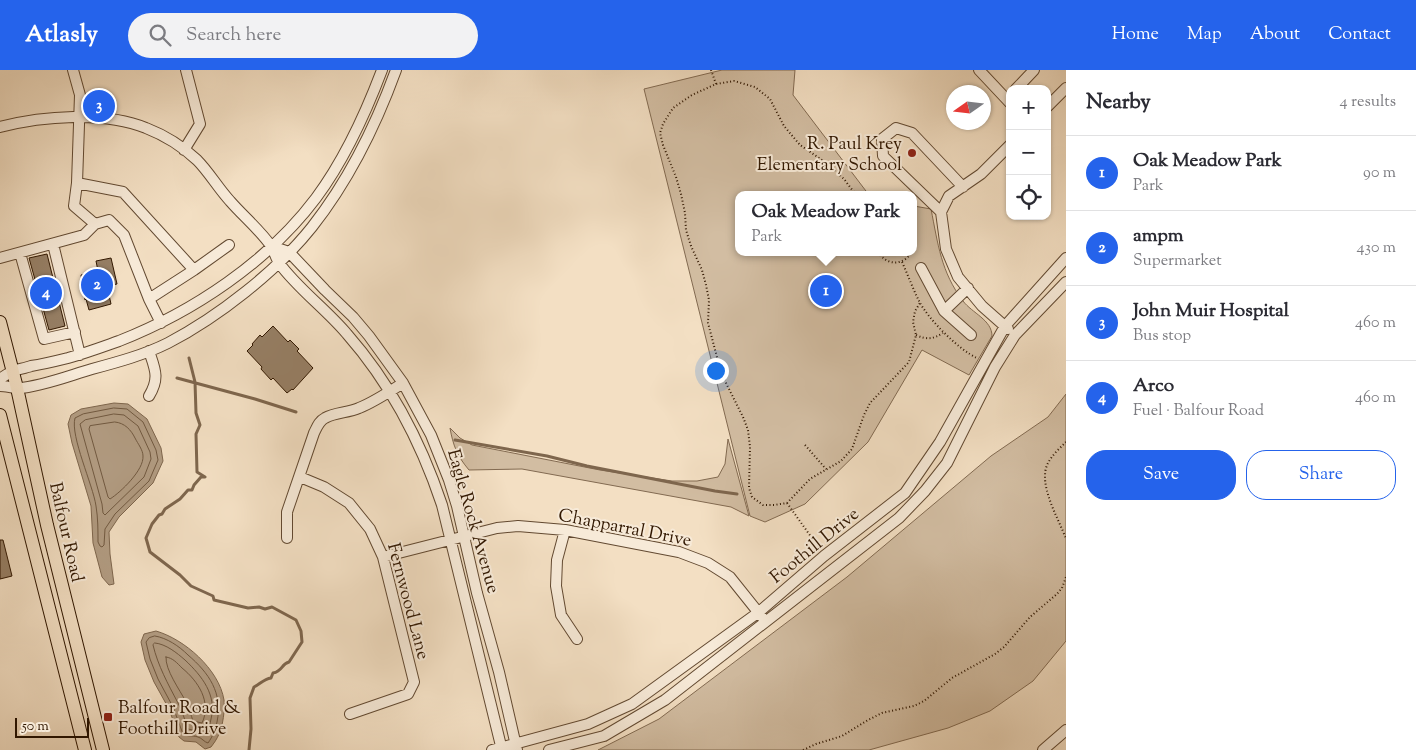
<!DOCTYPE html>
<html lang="en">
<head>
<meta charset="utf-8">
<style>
  :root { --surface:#fff; --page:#f2f2f3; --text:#2b2b33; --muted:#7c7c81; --line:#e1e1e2; --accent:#2563eb }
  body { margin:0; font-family:"Sorts Mill Goudy",serif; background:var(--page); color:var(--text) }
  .controls { position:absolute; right:15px; top:15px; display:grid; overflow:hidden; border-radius:10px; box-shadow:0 1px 4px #0004 }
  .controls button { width:45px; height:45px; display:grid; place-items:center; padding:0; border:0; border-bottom:1px solid var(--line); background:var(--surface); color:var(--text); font:25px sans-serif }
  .compass { position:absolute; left:946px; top:15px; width:45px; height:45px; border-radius:50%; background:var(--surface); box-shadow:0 1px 4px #0004; rotate:256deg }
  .scale { position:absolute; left:15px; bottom:12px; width:74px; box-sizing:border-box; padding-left:5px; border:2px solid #311700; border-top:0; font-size:14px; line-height:18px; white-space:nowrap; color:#311700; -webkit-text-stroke:4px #f7ead8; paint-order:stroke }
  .you { position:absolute; left:715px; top:300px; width:18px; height:18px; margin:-12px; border:4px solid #fff; border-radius:50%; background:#1a73e8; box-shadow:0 0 0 8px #1a73e833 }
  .badge { display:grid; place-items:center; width:32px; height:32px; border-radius:50%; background:var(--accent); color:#fff; font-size:16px; font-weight:700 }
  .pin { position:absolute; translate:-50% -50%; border:2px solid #fff; box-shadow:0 1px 5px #0006 }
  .popup { position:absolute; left:735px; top:121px; width:182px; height:65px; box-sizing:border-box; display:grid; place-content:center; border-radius:10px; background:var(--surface); filter:drop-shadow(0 1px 4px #0005); font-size:16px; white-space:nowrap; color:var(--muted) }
  .popup b { font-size:19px; color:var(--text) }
  .popup::after { content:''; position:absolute; left:50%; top:100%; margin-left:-10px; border:10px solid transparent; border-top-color:var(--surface) }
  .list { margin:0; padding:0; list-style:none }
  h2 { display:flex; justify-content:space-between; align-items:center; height:65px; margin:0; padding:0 20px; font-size:21px }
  h2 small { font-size:16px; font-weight:400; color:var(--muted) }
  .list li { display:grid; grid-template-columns:32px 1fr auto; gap:15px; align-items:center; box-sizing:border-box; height:75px; padding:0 20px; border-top:1px solid var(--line) }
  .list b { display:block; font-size:19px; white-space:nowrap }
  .list p { margin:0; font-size:16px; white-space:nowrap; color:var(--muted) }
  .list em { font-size:16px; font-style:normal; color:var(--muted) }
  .actions { display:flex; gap:10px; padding:15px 20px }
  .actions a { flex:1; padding:11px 0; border:1px solid var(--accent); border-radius:20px; text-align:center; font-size:18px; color:var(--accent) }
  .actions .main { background:var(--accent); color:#fff }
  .icon { flex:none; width:28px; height:28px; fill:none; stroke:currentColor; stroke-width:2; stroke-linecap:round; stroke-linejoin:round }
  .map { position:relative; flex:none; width:1066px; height:680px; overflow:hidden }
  header { display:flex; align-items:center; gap:30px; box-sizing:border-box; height:70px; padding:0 25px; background:var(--accent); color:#fff }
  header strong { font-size:24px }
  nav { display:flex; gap:28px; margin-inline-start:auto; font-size:18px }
  .search { width:350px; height:45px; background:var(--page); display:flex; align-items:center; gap:12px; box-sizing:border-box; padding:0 18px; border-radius:28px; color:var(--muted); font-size:19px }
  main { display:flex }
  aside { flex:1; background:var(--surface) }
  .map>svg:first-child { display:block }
  .green { fill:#d2bda2; stroke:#826a51 }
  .water { fill:#b19b81; stroke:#7e664d }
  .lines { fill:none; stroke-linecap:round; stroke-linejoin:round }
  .shore { stroke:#715940; stroke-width:1 }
  .stream { stroke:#7e664d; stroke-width:3 }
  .building { fill:#967f65; stroke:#311700 }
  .minor-casing { stroke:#624931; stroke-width:12 }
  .major-casing { stroke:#311700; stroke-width:14 }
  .path { stroke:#311700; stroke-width:2; stroke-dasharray:1 2.5; stroke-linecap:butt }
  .minor { stroke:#f7ead8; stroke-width:10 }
  .major { stroke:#f3dfc3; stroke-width:12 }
  .poi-dot { fill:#8f2418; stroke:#f7ead8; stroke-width:2 }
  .labels { text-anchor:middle; stroke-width:4; stroke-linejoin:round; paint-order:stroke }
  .poi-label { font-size:18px; fill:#311700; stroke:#f7ead8; text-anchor:end }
  .street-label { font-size:18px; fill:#311700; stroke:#f7ead8 }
</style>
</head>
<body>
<header>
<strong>Atlasly</strong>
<div class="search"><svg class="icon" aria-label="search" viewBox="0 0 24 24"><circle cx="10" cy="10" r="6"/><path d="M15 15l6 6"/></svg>Search here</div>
<nav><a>Home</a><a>Map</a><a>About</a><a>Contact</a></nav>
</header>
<main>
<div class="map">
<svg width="1066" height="680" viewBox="0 0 1066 680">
  <rect width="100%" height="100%" fill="#f3dfc3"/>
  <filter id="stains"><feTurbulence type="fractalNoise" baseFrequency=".004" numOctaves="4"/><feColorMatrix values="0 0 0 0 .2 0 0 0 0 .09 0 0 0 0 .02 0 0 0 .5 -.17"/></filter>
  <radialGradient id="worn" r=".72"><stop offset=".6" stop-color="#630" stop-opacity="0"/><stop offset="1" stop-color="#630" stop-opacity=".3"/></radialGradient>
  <!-- green -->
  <path class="green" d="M722,0H795L793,25L869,125H738V182H914V136L931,139C938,174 941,202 963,231C972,243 992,250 992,266L969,305L922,280L868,372L805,434L765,452L750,446L644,19Z
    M1066,324V571L1033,611L990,641L948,658L869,680H598L659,649L847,507L991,386L1048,347Z
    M450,358L460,368L472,375L600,400L672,411H697L718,407L725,394L728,369L749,446L731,437L522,399L469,400C457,386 453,375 450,358Z"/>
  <!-- water -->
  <path class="water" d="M114,333L128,334L147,349L161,378L163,391L153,413L119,447L109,462L110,484L114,514L109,515L102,507L93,473L91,436L72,373L68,354L71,345L81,339Z
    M156,561C184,569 219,599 224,630C225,640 223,655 219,664C217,669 214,673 211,677L205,679L196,672L184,671L179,667L169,639L154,612L145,590L141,572L144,564Z"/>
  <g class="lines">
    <!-- shore -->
    <path class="shore" d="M114,338L127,339L143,352L156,380L158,390L149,411L115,444L105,459L104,475L102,477L100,476L98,472C98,460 98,448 96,436C93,415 70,366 75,348L83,344Z
      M114,344L124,345L138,356L150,382L151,389L144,407L105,445L103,443L102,434L80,354L85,350Z
      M115,352C125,353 131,360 135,368C138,374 143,380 143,386C144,400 121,422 110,429L108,427L89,359L90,356Z
      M155,566C167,568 179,576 188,585C209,603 223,623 217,652C215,660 213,666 208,673C204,672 202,668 198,667C192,665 188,667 183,664L173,637L158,609L150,589L146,572L149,568Z
      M155,573C166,574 177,583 185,590C202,606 217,625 211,649C210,654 209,659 206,663L188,659C185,650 182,641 178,633C168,614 158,596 153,575Z
      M166,587C173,588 177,593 182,598C198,611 212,632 202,653L193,651C191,645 189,638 186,632C180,620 165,600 166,587Z"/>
    <!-- stream -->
    <path class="stream" d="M189,288L195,312L196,343L200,355L196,364L197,402L205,407H201L194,415L192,420H188L180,429L165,439L162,444L159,445L152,454L146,468L150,482L180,505L191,516L213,526L214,530L248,538L259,537L265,539L272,537L296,550L301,561L302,572L289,592C281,594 283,601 273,603L271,608C264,609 260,614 254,617L250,628L251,659L249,680
      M177,308L255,329L296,342
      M455,370L547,386L587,396L715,421L737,424"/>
  </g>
  <!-- building -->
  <path class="building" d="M47,184L65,256L49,260L29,188Z
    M111,188L117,214L107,216L111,234L89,240L86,229L85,230L81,205L98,201L96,191Z
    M273,256L288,272L290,270L299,279L297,281L313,298L293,320L292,319L287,323L273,308L271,310L261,299L262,297L247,281L253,275L252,274L260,265L262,267Z
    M0,470H3L12,506L0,509Z"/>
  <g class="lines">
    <defs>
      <path id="minor" d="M73,0L80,25L77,113L123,122L194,200L229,175
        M979,0L1010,33
        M1016,19L1034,0
        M1047,37L1066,18
        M0,57C42,46 105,41 146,58C164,65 182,76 197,90C209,102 218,118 230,131C243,146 260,160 271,176C274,181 276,188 279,193C298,219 326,239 347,264C391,314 421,372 442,435L502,680
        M184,80L200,54L186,0
        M77,113L74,136L95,154
        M941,142L883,86L882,69L896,58L912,63L963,117
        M53,174L80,285
        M271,176L289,182L325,220L353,247L369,266L403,313L431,365L449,410L457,436L477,523L499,602L517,680
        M20,183L44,269L75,262
        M0,188L84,165L95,154L109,150L124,165L149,229L194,200
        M921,198L944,241L968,218
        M149,229L161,253
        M944,241L971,265
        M1008,259L982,236L958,207L946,179L941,142L949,126L981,104L1010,75
        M149,281C155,299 160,308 149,326
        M0,309C4,306 9,303 13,301C19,299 26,298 31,296C44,294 56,291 68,288C86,283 102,277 119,271C193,242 268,192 316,128C345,89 365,45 382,0
        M0,316C6,316 13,318 19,318C40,317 71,305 92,299C118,292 144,285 168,273C218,247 277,201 312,157C349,110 376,55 396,0
        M300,407L324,417L349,433L370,459L383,487L414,612L408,624L350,644
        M565,460L557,490L556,516L561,545L577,569
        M287,468V442L314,363C317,357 319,351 325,348C335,342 348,343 359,338C374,332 389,322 403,313
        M383,487L497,458L518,456L565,460L679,482L708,493L730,507L762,547
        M492,680L588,654L632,634L759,542L824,486L905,423L940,372L1005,256L1066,188
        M549,680L604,666L665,630L899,448L925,421L947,393L995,297L1015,265L1066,212
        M1043,680L1066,660"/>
      <path id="major" d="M0,252L17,318L47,455L103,680
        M0,345L85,680"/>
    </defs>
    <!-- minor casing -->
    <use href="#minor" class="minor-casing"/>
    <!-- major casing -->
    <use href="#major" class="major-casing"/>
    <!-- path -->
    <path class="path" d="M711,0L716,14
      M856,125L844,109L825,92L800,75L784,56L770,29L755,17L734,11L716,14L692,25L673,38L663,54L660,63L663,75L676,107L681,124L685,143L686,160L691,176L702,200L706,215L709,230L708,253L718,291L726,313L743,347L748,360L750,377L749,418L752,427L763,435H774L787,433L810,409L841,391L852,379L864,345L870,333L909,292L916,265L913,252L915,241L920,233
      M914,170V178
      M878,182C887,196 903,196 912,182
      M902,192C908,205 913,219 919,231C928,249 959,280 977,288
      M916,265C927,270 933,269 943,263
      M1066,372C1060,378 1052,385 1048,393C1037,414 1059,449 1066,469
      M805,375L826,399
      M787,433L819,478
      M803,680L816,674L842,666L868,650L882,643L914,636L924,631L952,608L995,584L1004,577L1030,547L1057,524L1062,518L1066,507"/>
    <!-- minor -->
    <use href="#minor" class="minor"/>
    <!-- major -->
    <use href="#major" class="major"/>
  </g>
  <!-- markers -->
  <g class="poi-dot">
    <circle cx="912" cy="83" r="5"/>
    <rect x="103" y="642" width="10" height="10" rx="2.5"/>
  </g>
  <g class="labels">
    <!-- poi labels -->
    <g class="poi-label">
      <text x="902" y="79">R. Paul Krey<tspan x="902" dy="21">Elementary School</tspan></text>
      <text x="118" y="643" text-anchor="start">Balfour Road &amp;<tspan x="118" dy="21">Foothill Drive</tspan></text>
    </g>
    <!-- street labels -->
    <g class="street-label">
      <text transform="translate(474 451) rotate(74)" y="6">Eagle Rock Avenue</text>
      <text transform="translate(625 457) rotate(11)" y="6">Chapparral Drive</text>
      <text transform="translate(67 462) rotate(77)" y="6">Balfour Road</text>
      <text transform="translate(814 475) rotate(-39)" y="6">Foothill Drive</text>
      <text transform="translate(409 531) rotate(75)" y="6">Fernwood Lane</text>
    </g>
  </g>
  <rect width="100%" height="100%" filter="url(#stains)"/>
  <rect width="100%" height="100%" fill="url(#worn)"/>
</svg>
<div class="controls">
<button>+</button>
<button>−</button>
<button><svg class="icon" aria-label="locate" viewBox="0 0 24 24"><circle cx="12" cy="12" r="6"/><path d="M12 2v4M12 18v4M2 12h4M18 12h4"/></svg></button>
</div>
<svg class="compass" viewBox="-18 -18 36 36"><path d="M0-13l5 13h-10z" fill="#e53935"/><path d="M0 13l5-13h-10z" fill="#7c7c81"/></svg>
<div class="scale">50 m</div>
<div class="you"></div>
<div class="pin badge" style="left:826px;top:221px">1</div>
<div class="popup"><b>Oak Meadow Park</b>Park</div>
<div class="pin badge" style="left:97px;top:215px">2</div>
<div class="pin badge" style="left:99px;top:36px">3</div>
<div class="pin badge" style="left:46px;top:223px">4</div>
</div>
<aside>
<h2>Nearby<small>4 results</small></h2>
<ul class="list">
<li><span class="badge">1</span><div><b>Oak Meadow Park</b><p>Park</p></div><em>90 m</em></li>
<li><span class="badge">2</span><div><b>ampm</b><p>Supermarket</p></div><em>430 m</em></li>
<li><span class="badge">3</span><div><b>John Muir Hospital</b><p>Bus stop</p></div><em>460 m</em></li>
<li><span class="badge">4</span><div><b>Arco</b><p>Fuel · Balfour Road</p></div><em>460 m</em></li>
</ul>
<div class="actions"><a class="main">Save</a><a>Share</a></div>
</aside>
</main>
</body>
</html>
